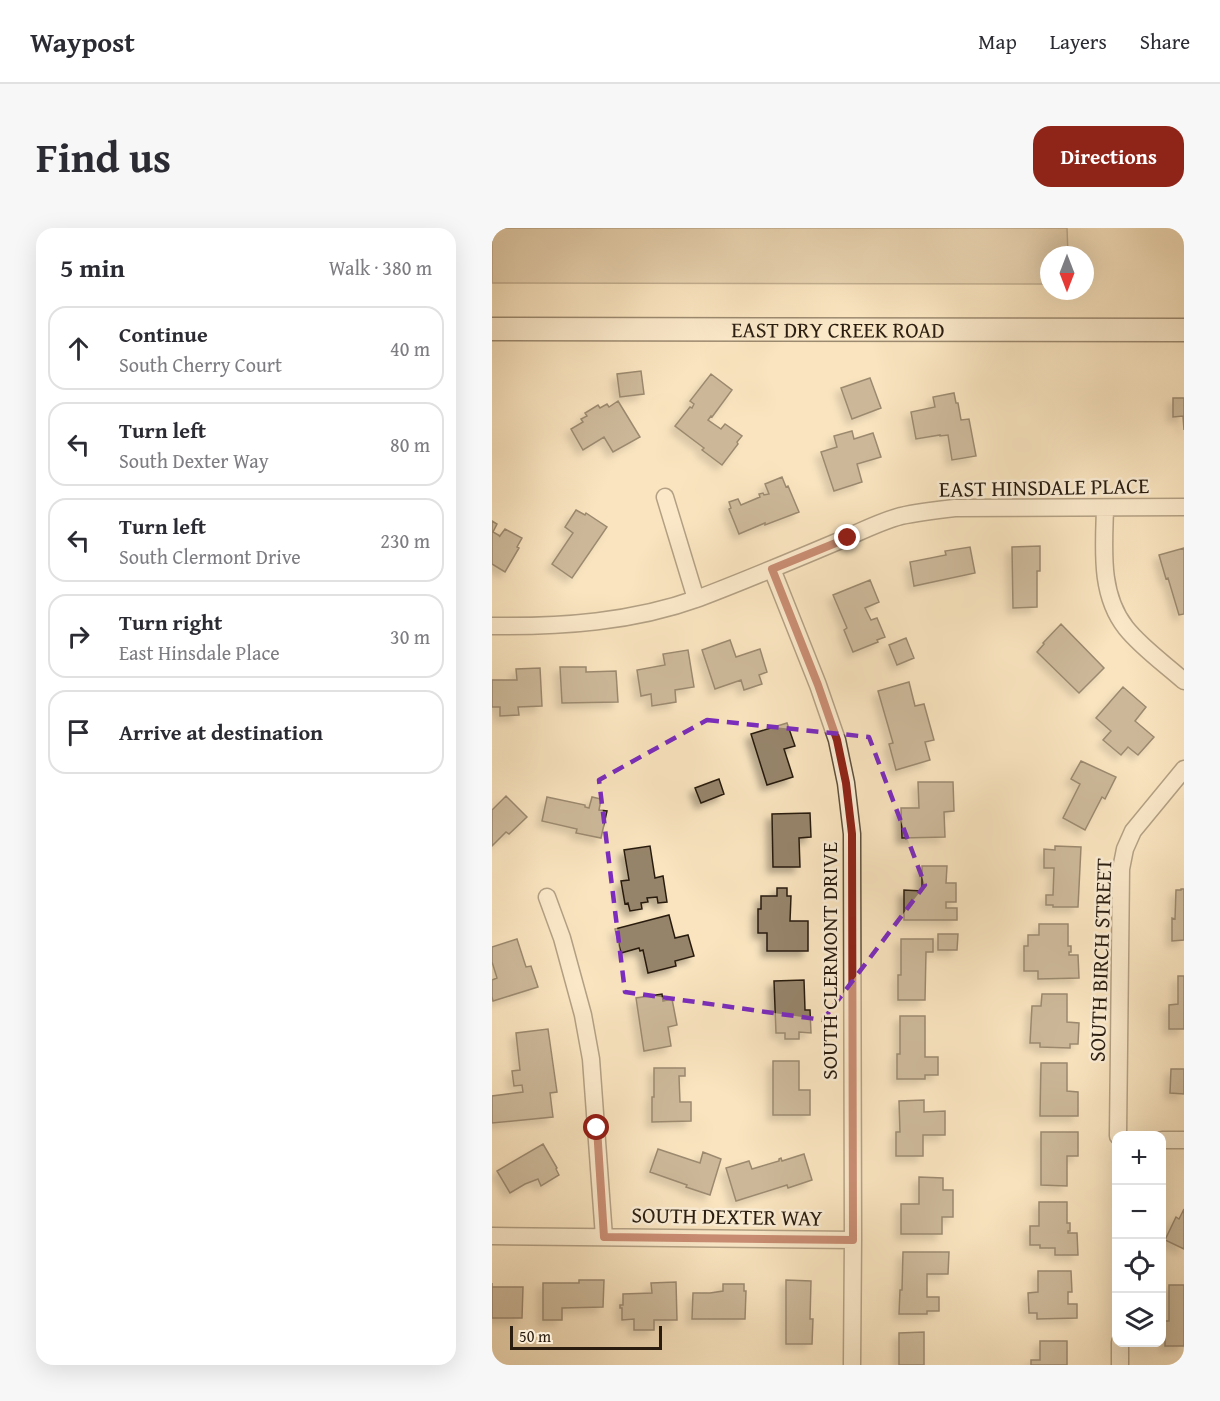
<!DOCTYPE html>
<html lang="en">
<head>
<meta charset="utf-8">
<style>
  :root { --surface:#fff; --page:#f7f7f7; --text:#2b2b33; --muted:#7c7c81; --line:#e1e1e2; --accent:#8f2418 }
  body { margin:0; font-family:"Gentium Book Plus",serif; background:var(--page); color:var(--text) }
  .controls { position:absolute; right:18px; bottom:18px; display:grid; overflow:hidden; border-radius:12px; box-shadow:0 6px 24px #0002 }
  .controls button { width:54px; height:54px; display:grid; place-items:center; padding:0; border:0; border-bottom:2px solid var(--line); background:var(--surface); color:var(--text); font:30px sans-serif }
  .compass { position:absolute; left:548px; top:18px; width:54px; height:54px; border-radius:50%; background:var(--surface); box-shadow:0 6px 24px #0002; rotate:180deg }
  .scale { position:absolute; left:18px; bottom:15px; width:152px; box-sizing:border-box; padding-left:6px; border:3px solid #2a1d10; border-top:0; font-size:16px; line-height:21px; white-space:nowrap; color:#2a1d10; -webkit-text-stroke:4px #fbedd5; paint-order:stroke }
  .stop { position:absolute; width:18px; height:18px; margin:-14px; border:4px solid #8f2418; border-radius:50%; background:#fff }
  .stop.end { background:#8f2418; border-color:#fff; box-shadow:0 2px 6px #0008 }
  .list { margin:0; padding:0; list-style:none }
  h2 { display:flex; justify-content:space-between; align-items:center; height:78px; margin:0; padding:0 24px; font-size:26px }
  h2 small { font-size:20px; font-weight:400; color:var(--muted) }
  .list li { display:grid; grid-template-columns:39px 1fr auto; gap:18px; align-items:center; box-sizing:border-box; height:84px; margin:0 12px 12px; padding:0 12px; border:2px solid var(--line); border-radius:18px }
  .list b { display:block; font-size:22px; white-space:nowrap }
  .list p { margin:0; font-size:20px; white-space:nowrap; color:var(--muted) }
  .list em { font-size:20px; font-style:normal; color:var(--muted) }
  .icon { flex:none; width:33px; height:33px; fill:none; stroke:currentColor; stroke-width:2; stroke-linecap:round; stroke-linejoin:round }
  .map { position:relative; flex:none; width:692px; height:1137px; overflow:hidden; border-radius:18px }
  header { display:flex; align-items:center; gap:36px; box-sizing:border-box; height:84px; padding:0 30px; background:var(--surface); border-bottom:2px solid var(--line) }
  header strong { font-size:28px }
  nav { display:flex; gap:33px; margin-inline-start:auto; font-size:21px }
  .intro { display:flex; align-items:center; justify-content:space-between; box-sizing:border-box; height:144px; padding:0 36px }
  h1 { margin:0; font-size:42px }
  .button { padding:15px 27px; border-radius:18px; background:var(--accent); color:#fff; font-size:21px; font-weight:700 }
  main { display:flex; gap:36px; padding:0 36px }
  aside { flex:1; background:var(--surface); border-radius:18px; box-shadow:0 6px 24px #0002 }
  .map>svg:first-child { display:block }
  .green { fill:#d6c2a1; stroke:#807058; stroke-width:1.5 }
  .building { fill:#96846b; stroke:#2a1d10; stroke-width:1.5; filter:url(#shadow) }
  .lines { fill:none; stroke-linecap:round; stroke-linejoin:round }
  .minor-casing { stroke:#5e4f3c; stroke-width:19 }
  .secondary-casing { stroke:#2a1d10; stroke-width:25 }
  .minor { stroke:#fbedd5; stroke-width:16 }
  .secondary { stroke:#fbedd5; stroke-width:22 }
  .route { stroke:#8f2418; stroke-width:8 }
  .marked { fill:none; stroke:#7b2cbf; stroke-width:4.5; stroke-dasharray:12 8; stroke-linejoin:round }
  .labels { text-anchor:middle; stroke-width:5; stroke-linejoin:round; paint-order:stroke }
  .street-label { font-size:22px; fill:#2a1d10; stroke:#fbedd5 }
</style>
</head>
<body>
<header>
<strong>Waypost</strong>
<nav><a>Map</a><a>Layers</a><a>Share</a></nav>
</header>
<div class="intro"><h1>Find us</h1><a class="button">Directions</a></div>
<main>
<aside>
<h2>5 min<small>Walk · 380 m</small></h2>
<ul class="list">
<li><svg class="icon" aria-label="ahead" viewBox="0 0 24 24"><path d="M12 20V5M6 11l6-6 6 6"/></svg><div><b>Continue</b><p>South Cherry Court</p></div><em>40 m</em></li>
<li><svg class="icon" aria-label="left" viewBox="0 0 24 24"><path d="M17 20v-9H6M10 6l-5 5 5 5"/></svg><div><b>Turn left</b><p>South Dexter Way</p></div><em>80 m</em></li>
<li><svg class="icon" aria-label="left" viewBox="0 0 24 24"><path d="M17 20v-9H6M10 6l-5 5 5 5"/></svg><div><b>Turn left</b><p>South Clermont Drive</p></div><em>230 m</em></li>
<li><svg class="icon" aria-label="right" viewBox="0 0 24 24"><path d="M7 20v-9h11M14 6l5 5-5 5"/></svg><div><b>Turn right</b><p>East Hinsdale Place</p></div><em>30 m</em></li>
<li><svg class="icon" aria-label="arrive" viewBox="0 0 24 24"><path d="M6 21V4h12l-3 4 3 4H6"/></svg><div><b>Arrive at destination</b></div></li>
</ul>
</aside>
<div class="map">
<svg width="692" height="1137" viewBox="0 0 692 1137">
  <defs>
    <filter id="shadow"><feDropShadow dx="-5.5" dy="5.5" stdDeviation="3" flood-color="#0004"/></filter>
  </defs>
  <rect width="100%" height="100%" fill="#f9e4bf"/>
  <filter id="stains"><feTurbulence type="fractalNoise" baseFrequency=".00333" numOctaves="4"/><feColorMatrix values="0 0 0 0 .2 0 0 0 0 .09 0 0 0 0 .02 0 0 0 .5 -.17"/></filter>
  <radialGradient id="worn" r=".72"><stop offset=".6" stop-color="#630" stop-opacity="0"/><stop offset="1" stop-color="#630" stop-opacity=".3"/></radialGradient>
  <!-- green -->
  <path class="green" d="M0,0H575L576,27H557V56L0,55Z"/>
  <!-- building -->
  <path class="building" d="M149,143L152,166L128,169L125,146Z
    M219,146L240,162L220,189L219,188L216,192L229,201L233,196L250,208L245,214L246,216L230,237L210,222L212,220L183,198L198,179L200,180L202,176L198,173Z
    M378,150L389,180L360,191L349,160Z
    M462,165L464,175H466L469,192L477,191L484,228L460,232L456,207L448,208V207L424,211L419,184L443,179L441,169Z
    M681,170H692V202L691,188L681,189Z
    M126,173L148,209L121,224L112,209L91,222L79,201L91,194L89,191L95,188L93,185L106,177L108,180L115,176L117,179Z
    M360,203L362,211L381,205L389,229L365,236L370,254L342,263L329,224L345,219L342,208Z
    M290,249L294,259L296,258L307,284L273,297V295L247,306L237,281L239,280L237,274L246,271L249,277L268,269L267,266L271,265L272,267L277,266L273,256Z
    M84,282L93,287L94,285L115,299L80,350L60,336L81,305L73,299Z
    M0,293L5,296L1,304L8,308L7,309L13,301L30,310L25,319L27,320L13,344L0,336Z
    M548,318V343H545V379L521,380L520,319Z
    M478,319L483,345L422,358L418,334L454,327L453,323Z
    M692,320V386L687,387L676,350L674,351L667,327Z
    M378,352L387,374L373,380L379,392L385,390L393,409L385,412L386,414L361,424L352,402L355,400L341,367Z
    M569,396L612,440L587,465L545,424L552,416L551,415Z
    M414,410L422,430L405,437L397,417Z
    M238,412L244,429L268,421L275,444L267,447L270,456L252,462L249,452L223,461L210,422Z
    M196,422L202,459L183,462L184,474L160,478L159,466L149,468L145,442L173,437L171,426Z
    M68,439H94V444L124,443L126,474L70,475Z
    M48,440L50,478L26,479L27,487L8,488V479H0V452H25L24,441Z
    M417,454L423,478L432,476L442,512L433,514L438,532L404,542L397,516L401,515L386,463Z
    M631,459L654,479L643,493L662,509L646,527L636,519L629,527L611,512L619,503L604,490Z
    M295,495L303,518L292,521L301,549L275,557L259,506Z
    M589,533L624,549L613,571L610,569L593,602L571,590L588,556L579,551Z
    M227,551L232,566L209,575L203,560Z
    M426,554H461L462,583L452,584L453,609L410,610L409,580H427Z
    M14,568L35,589L17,606L14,604L0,618V582Z
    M55,569L93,577V579L97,580L100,569L109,571L107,582L115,583L109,610L84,605L85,601L50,593Z
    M318,585L319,609L307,610L308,639H281L280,586Z
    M158,618L163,650L171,648L175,674L166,675L165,669L155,670L156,674L149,675L150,681L138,683L136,675L133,676L129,653L137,652L132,622Z
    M563,618L589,619L586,679H561V677H554V667H561L562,640H552V621L563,622Z
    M430,638H455L454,655H464V674H454V680H465V692H412V662L430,663Z
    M285,660H295V668H299L298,693H316V723H275V705H266V681H269V668H285Z
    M689,661H692V712L680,713V690L683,691L684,662H689Z
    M177,687L183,710L196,707L202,728L183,733L184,738L156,745L151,722L148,723L147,720L129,725L123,701Z
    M547,696H576V718H579V724H577V727H586L587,750L546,751V743H532V718H536V707H547Z
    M446,706H466L465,722H446Z
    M25,711L34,739L39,738L46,759L1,773L0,769V752L5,750L0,734V719Z
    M409,711H441V724H434L433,772H406V747H409Z
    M686,748H692V801H677V777L686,776Z
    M312,752L313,782H318L319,805L307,804V811H293V805H284L282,753Z
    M170,766L171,773L180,771L185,797L176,799L179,818L152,823L144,770Z
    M550,766H575V794L587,795L586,816H578V820L548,819V815H538L540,778H549Z
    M408,788H433V829H446V847H433V851H405V826H408Z
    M56,801L65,864L58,865L61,889L0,895V868L31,864L30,857L22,858L20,843L28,842L24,805Z
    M281,833H307V862H318V887H281Z
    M549,835H575V863L586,864V888H548Z
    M162,840H193V848H187L188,874H199V893L160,894V869H162Z
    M679,841H692V866L678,865Z
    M432,872V884L453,883V907H431V928H404V904H408L407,873Z
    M549,904H586V928H575V958L549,957Z
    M51,916L65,940L64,941L67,947L49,958L46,951L33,956L18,965L5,943Z
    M166,921L208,935L211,924L229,931L218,967L194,959L195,957L158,944Z
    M312,926L320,952L296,960L295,957L244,973L234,940L257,933L260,941L287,933V931L289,930L290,933Z
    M427,949L451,950V962H461V989H450V1006H409V976H427Z
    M547,974H575V995H578V1003H576V1005H585L586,1027H563V1020H548V1017H538V998H547Z
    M692,981V1021L673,1012L684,989L687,991Z
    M411,1024H457L456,1046H435V1069H447V1083H435V1086H407L408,1062H410Z
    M546,1043H579L580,1064H576V1076H585V1090L545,1091V1085H537L536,1065L546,1064Z
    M87,1052H112L111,1079L70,1080V1092H51V1055H87Z
    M294,1052L319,1053L318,1091H321L320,1116H294Z
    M184,1054L185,1092H162V1102H142V1091L130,1092V1080H128V1077H131V1066L160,1065L159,1055Z
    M0,1055V1059H31L30,1090H0Z
    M231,1056H252V1063H254L253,1091H200L201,1065H218L231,1063Z
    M677,1057H692V1118H673V1093H677Z
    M432,1104V1137H407V1105Z
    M548,1113H575V1137H539V1132H548Z"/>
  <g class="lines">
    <defs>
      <path id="minor" d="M173,269L204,371
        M613,280C612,320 607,366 634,400C650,420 673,436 692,453
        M280,341L326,457L345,512L354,555L360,606L361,1012L360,1137
        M0,398C69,399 141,394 207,370C252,353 297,334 342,315C364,306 386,294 409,288C427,284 445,282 463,280L692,279
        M55,669L70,710L91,787L99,831L112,1009
        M626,908L629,641L633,621L641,603L692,541
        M670,912H692
        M0,1008L361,1012
        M628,1114V1137"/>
      <g id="secondary">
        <path id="s1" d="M0,101L692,102"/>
      </g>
    </defs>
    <!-- minor casing -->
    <use href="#minor" class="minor-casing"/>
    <!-- secondary casing -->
    <use href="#secondary" class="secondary-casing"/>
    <!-- minor -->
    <use href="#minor" class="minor"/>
    <!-- secondary -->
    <use href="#secondary" class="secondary"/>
  </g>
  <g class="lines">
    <!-- route -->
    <path class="route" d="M105,900L112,1009L361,1012L360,606L354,555L345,512L326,457L280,341L356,310"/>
  </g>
  <!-- marked area -->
  <path d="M0 0H692V1137H0ZM215,492L377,509L433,657L331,792L133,764L107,552Z" fill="#f9e4bf" fill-opacity=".55" fill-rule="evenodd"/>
  <path class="marked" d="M215,492L377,509L433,657L331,792L133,764L107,552Z"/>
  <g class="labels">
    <!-- street labels -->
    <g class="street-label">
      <text dy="8" stroke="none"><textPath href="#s1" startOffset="346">EAST DRY CREEK ROAD</textPath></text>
      <text transform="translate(552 259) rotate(-1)" y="8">EAST HINSDALE PLACE</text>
      <text transform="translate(608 732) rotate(-88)" y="8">SOUTH BIRCH STREET</text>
      <text transform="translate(337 733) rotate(-90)" y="8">SOUTH CLERMONT DRIVE</text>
      <text transform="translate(235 988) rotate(1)" y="8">SOUTH DEXTER WAY</text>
    </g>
  </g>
  <rect width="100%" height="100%" filter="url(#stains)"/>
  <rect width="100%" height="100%" fill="url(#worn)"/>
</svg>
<div class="controls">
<button>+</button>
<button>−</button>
<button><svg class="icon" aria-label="locate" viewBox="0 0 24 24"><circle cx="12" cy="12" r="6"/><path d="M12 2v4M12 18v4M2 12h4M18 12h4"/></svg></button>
<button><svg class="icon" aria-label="layers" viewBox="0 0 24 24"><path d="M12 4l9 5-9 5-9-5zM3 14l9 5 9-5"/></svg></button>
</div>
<svg class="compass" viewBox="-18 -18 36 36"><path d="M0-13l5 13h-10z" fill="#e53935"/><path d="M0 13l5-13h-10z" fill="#7c7c81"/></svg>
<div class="scale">50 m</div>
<div class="stop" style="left:105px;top:900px"></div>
<div class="stop end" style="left:356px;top:310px"></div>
</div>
</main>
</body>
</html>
